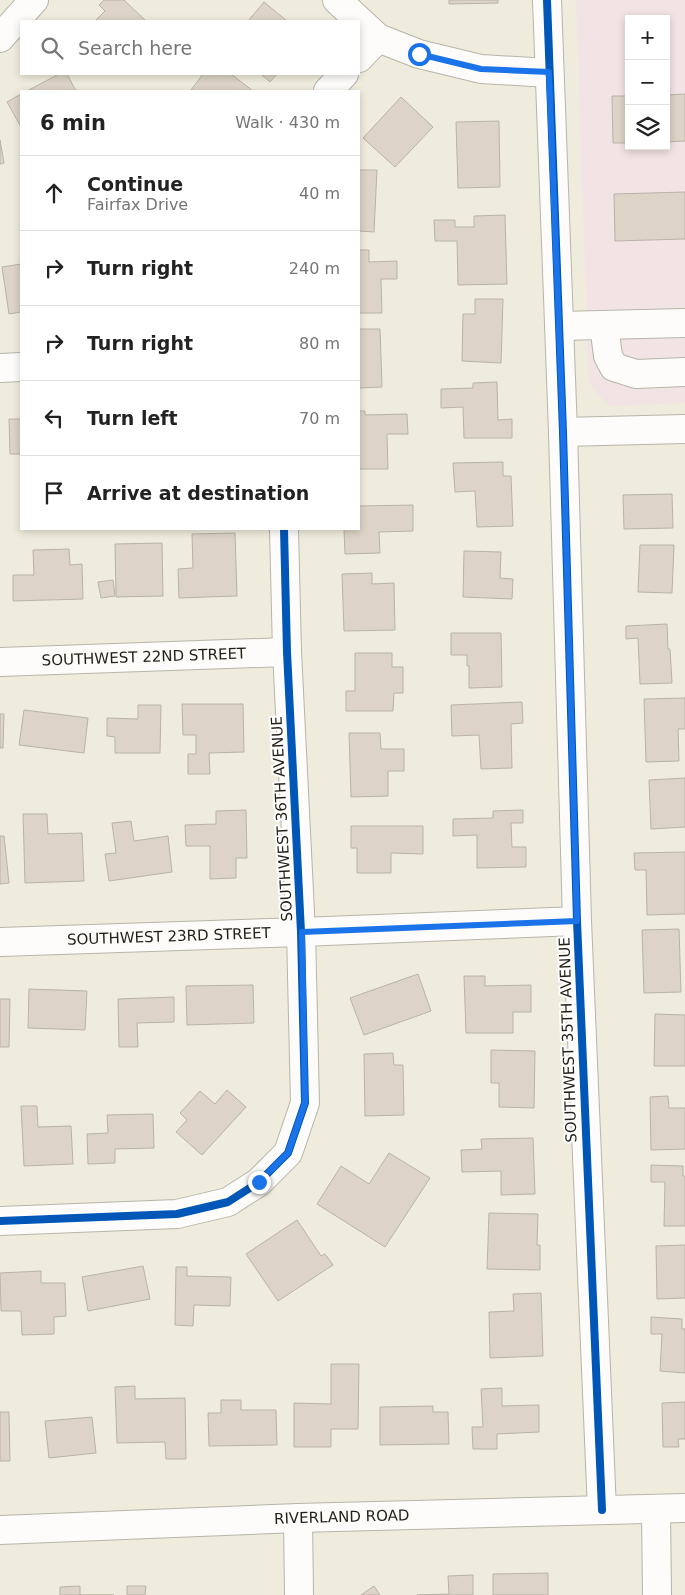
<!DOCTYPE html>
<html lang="en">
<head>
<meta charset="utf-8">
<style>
  :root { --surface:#fff; --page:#f2f2f2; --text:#222; --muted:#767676; --line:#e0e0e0 }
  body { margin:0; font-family:"DejaVu Sans",sans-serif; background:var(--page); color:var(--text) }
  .controls { position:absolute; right:15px; top:15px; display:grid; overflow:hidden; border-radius:0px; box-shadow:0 2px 8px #0003 }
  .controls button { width:45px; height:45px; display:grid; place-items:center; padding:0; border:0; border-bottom:1px solid var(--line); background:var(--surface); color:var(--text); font:25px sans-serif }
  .stop { position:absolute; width:15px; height:15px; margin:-11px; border:4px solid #1a73e8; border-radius:50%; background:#fff }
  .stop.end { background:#1a73e8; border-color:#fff; box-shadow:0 1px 5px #0008 }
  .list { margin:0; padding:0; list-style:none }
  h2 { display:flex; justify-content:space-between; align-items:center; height:65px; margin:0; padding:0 20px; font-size:21px }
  h2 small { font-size:16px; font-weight:400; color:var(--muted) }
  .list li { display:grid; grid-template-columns:32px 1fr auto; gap:15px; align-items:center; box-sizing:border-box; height:75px; padding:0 20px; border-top:1px solid var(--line) }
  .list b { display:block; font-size:19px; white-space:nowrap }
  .list p { margin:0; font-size:16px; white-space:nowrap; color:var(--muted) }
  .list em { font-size:16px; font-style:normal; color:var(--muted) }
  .icon { flex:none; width:28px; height:28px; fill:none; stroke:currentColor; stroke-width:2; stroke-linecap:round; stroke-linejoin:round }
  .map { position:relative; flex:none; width:685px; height:1595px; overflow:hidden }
  .search { position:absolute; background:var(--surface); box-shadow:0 2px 8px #0003; left:20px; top:20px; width:340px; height:55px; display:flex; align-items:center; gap:12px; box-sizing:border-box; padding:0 18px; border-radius:0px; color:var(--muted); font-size:19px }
  .panel { position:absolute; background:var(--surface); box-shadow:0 2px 8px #0003; left:20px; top:90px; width:340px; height:440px; border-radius:0px }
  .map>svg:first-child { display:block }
  .education { fill:#f2e4e5; fill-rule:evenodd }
  .building { fill:#ddd3c6; stroke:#b8b3a9 }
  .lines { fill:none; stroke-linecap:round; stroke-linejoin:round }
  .minor-casing { stroke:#b7b5a9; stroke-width:30 }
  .minor { stroke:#fdfcfa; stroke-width:28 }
  .cycleway-casing { stroke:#fff; stroke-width:11 }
  .cycleway { stroke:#0057b8; stroke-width:8 }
  .route { stroke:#1a73e8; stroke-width:6 }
  .labels { text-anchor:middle; stroke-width:4; stroke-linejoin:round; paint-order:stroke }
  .street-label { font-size:15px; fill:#211f16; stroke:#fff }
</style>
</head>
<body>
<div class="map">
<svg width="685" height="1595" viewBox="0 0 685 1595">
  <rect width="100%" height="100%" fill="#efecdd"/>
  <!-- education -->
  <path class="education" d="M576,0H685V403L609,406L589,384ZM629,19H666V146H629Z"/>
  <!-- building -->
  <path class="building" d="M104,0H124L146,21H95L105,11L99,5Z
    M449,0H498V3L449,4Z
    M264,2L287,21H248Z
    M59,74H67L76,91H27Z
    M203,74H231L253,91H192L191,90Z
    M261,74H277L270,82Z
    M21,94V127L7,102Z
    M685,94V141L666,142V95Z
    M612,96H629V143H613Z
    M401,97L433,127L395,167L363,138Z
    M499,121L500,187L458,188L456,122Z
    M0,140L4,163L0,164Z
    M359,170H377L374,232L359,231Z
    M685,192V239L615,241L614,194Z
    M505,215L507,284L458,285L457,241H435L434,220H455V227H474V216Z
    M359,250H369V262L397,261V279H381L382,313H359Z
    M21,264V312L9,314L2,267Z
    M475,299H503L501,363L462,361L463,314H475Z
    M359,329H380L382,387L359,388Z
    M497,382L498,420L512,419V438H464L463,407L441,408V389L473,388V383Z
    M359,411H365V415L407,414L408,434H387L388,469H359Z
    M9,419H21V454H10Z
    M503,462V476H511L513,526L477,527L475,491L455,492L453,463Z
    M672,494L673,528L624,529L623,495Z
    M413,505V531L379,532L380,553L345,554L344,529H359V506Z
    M235,533L237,596L179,598L178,569L193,568L192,534Z
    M162,543L163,596L116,597L115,544Z
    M640,545H674L672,593L638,592Z
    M69,549L70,565L82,564L83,599L13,601V575H34L33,550Z
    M464,551L501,552L500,578L513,579L512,599L463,597Z
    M372,573V584L394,583L395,630L344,631L342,574Z
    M113,580L115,596L101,598L98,582Z
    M667,624L668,649H670L672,683L640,684L638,638L626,639V626Z
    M451,633H501L502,687L469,688V666H467V655H451Z
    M355,653H392V667H403V693H394L393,711H346V691H355Z
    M685,698V729H678L679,761L646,762L644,699Z
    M522,702L523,723L511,724L512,768L481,769L479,735L452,736L451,705Z
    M182,704H243L244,752L209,753L210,774H188V754H196V735H183Z
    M138,705H161L160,753H115V737L107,736V718L138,719Z
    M24,710L88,718L84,753L19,745Z
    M0,714H4L3,748H0Z
    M349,733H380L381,749H404V771H388V796L351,797Z
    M685,778V827L651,829L649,780Z
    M246,810L247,858H236V878L210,879V846H186L185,825L216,824V811Z
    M523,810V823H511L512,847H526V867L477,868V835L453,836V819L493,818V811Z
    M23,814H47L48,834L82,833L84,881L25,883Z
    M131,821L134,841L168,836L172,872L109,881L105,854L116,853L112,823Z
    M351,826H423V854L391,853V873H357V848H351Z
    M0,836H4L9,883L0,884Z
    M685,852V914L647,915L646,870H635L634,853Z
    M679,929L681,992L644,993L642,930Z
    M418,974L431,1011L364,1035L350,998Z
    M464,976H485V986L531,985V1012H513V1033H466Z
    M253,985L254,1023L187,1025L186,986Z
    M29,989L87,991L85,1030L28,1028Z
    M174,997V1022L137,1023L138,1047H119L118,999Z
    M0,999H10L9,1047H0Z
    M655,1014L685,1015V1066H654Z
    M491,1050L535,1051L534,1108L499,1107V1083H491Z
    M393,1053L394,1065H403L404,1115L365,1116L364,1054Z
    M227,1090L246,1107L202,1155L176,1132L187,1120L180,1113L200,1091L215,1104Z
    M668,1096L669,1108H685V1149L651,1150L650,1097Z
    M21,1106H37L38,1127L71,1126L73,1164L24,1166Z
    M153,1114L154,1148L115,1149V1163L88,1164L87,1134L108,1133L107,1115Z
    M533,1138L535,1194L501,1195V1171L462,1172L461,1150L482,1149L481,1139Z
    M389,1153L430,1178L385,1247L317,1204L341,1166L369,1184Z
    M651,1165L683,1166V1176H685V1226H664L665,1182H651Z
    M489,1213L538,1214L537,1245H540V1270L487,1269Z
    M297,1220L321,1256L325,1254L333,1265L278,1301L246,1254Z
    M685,1245V1298L657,1299L656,1246Z
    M143,1266L150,1299L88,1311L82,1277Z
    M176,1267H187V1276L231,1277L230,1306L194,1305L193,1326L175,1325Z
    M41,1271V1283H65L66,1316L54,1317V1334L22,1335L21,1311H1L0,1273Z
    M541,1293L543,1356L490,1358L489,1312L514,1311L513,1294Z
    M651,1317L682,1319V1329H685V1373L660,1371L662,1334H651Z
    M331,1364H359L358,1429H331V1447H294V1403L331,1404Z
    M135,1386V1399L185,1398L186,1459H166L165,1442L117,1443L115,1387Z
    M502,1388V1406L539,1405V1432L497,1434V1449H473L472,1427H483L481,1389Z
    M221,1400H241V1410H276L277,1445L209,1446L208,1413H221Z
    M685,1402V1439H678L679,1447H663L662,1403Z
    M433,1406V1412H448L449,1444L380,1445V1407Z
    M0,1412H9L10,1461H0Z
    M92,1417L96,1453L49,1458L45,1421Z
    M548,1573V1595H493V1574Z
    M473,1575V1595H417L449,1594L448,1576Z
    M80,1586V1595H114H60V1587Z
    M127,1586H146L145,1595H127Z
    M374,1586L380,1595H361Z"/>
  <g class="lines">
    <defs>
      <g id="minor">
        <path d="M337,0L378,38L419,54L481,69L549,73"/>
        <path d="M547,0L563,432L577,921L602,1510"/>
        <path d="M0,38L34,0"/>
        <path d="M359,58L378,38"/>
        <path d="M328,91L344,74"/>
        <path d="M604,325L608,356L614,367L636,374L685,372"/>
        <path d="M559,326L685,323"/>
        <path d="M0,368L21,367"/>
        <path d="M563,432L685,429"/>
        <path id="s1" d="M0,662L287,652"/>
        <path id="s2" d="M0,942L301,932L577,921"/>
        <path d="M0,1221L177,1214L228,1202L259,1182L288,1153L305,1103L301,932L287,652L284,529"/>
        <path d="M656,1509L657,1595"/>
        <path d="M298,1518L299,1595"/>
        <path id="s3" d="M0,1530L298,1518L685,1508"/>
      </g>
    </defs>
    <!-- minor casing -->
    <use href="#minor" class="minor-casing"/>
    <!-- minor -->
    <use href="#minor" class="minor"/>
    <defs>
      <path id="cycleway" d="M547,0L563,432L577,921L602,1510
        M0,1221L177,1214L228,1202L259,1182L288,1153L305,1103L301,932L287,652L284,529"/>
    </defs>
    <!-- cycleway casing -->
    <use href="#cycleway" class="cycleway-casing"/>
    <!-- cycleway -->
    <use href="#cycleway" class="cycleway"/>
  </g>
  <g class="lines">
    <!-- route -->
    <path class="route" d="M259,1182L288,1153L305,1103L302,932L577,921L563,432L549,72L481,69L419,54"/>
  </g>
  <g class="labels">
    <!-- street labels -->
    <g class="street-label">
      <text dy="5" stroke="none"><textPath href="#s1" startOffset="144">SOUTHWEST 22ND STREET</textPath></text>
      <text transform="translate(282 819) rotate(-93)" y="5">SOUTHWEST 36TH AVENUE</text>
      <text dy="5" stroke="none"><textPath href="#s2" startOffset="169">SOUTHWEST 23RD STREET</textPath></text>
      <text transform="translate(568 1040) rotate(-92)" y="5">SOUTHWEST 35TH AVENUE</text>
      <text dy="5" stroke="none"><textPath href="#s3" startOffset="342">RIVERLAND ROAD</textPath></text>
    </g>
  </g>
</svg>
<div class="controls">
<button>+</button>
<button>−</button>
<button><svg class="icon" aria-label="layers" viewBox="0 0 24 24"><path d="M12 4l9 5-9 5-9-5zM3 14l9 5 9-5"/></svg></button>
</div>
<div class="stop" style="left:419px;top:54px"></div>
<div class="stop end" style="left:259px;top:1182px"></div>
<div class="search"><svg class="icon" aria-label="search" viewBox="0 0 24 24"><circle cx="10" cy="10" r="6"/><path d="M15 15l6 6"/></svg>Search here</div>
<section class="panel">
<h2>6 min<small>Walk · 430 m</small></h2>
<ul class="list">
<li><svg class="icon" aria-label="ahead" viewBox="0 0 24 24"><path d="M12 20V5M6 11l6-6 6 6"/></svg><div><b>Continue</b><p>Fairfax Drive</p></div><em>40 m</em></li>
<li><svg class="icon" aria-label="right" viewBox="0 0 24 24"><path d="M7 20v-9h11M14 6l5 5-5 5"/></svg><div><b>Turn right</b></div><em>240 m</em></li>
<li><svg class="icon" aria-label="right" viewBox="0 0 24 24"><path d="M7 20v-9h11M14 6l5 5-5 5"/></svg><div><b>Turn right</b></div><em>80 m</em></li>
<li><svg class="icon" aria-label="left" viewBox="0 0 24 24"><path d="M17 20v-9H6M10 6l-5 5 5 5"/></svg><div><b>Turn left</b></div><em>70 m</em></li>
<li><svg class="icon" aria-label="arrive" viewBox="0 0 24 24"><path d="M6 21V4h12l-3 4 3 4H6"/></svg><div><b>Arrive at destination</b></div></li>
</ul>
</section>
</div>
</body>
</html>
